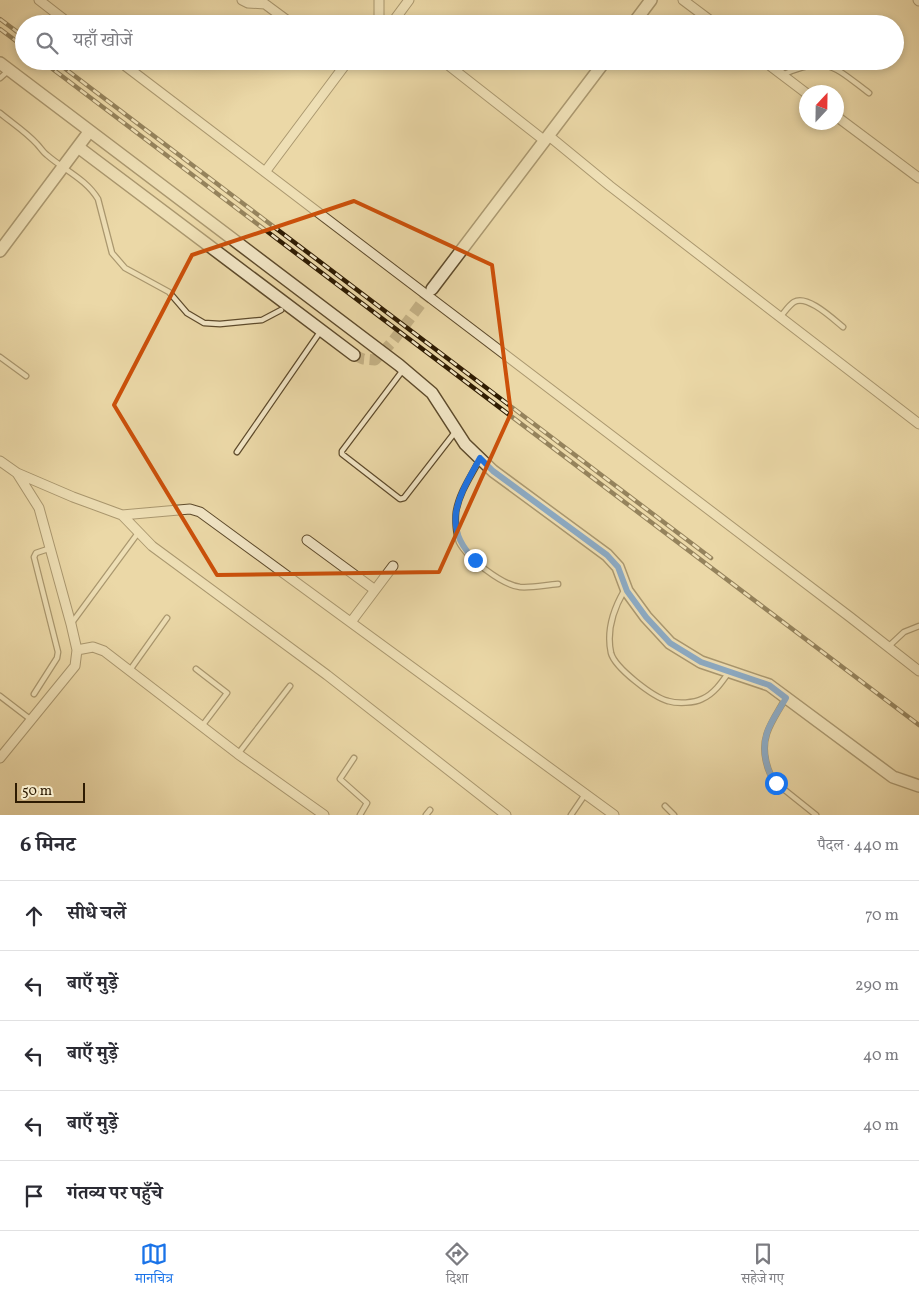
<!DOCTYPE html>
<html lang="hi">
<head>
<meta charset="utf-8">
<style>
  :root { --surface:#fff; --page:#f2f2f3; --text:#2b2b33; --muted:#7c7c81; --line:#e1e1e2; --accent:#1a73e8 }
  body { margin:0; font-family:Vollkorn,"Noto Serif Devanagari",serif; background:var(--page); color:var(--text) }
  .compass { position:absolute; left:799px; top:85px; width:45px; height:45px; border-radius:50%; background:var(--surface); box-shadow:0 2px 8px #0003; rotate:22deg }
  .scale { position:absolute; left:15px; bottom:12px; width:70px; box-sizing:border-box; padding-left:5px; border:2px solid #2e1b02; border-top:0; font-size:14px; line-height:18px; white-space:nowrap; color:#2e1b02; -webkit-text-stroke:4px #f2e6c6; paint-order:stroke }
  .stop { position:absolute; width:15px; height:15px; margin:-11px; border:4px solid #1a73e8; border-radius:50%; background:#fff }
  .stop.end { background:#1a73e8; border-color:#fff; box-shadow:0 1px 5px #0008 }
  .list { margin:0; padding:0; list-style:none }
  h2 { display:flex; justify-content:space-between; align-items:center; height:65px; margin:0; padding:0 20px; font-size:21px }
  h2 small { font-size:16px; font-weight:400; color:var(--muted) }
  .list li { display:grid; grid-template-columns:32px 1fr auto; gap:15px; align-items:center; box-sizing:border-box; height:70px; padding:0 20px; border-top:1px solid var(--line) }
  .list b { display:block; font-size:19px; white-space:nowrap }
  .list em { font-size:16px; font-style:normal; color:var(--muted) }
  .icon { flex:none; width:28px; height:28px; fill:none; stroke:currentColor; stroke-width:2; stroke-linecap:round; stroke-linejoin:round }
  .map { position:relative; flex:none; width:919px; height:815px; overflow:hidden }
  .search { position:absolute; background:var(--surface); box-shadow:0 2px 8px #0003; left:15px; right:15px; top:15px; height:55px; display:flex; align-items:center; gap:12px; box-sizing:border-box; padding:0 18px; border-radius:28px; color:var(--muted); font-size:19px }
  .sheet { height:415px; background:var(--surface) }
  nav { display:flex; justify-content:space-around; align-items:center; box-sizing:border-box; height:70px; border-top:1px solid var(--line); background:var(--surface); font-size:14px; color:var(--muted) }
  nav a { display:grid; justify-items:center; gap:2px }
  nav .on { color:var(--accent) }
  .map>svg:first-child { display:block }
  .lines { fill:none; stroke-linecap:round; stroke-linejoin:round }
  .tertiary-tunnel { stroke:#c5b286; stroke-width:11; stroke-dasharray:11 5.5; stroke-linecap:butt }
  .service-casing { stroke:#5d4a2b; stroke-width:7 }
  .minor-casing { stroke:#5d4a2b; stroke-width:11 }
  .tertiary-casing { stroke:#5d4a2b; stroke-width:14 }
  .service { stroke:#f2e6c6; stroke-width:4.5 }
  .minor { stroke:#f2e6c6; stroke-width:9 }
  .tertiary { stroke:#f2e6c6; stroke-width:11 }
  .rail-casing { stroke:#2e1b02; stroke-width:4.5 }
  .rail { stroke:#f2e6c6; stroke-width:2.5; stroke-dasharray:8; stroke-linecap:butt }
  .route { stroke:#1a73e8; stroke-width:6 }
  .marked { fill:none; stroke:#cc500a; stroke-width:4; stroke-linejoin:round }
</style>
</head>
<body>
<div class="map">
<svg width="919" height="815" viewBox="0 0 919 815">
  <rect width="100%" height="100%" fill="#ebd8a7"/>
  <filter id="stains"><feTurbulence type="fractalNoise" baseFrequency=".004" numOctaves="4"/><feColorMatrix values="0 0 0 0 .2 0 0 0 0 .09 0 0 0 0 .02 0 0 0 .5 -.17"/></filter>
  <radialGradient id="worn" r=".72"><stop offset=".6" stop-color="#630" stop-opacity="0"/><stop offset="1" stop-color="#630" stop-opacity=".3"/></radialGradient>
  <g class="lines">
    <!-- tertiary-tunnel -->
    <path class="tertiary-tunnel" d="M354,355L363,359L375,360L393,341L432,289"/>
    <defs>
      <path id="service" d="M782,75C827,55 833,66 869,93
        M0,78L8,71
        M0,113C12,123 26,132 37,144C40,147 43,152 47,155C64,170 86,179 98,199L112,253L125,268L169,292L187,313L204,323L220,324L262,320L281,310
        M780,317C784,313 789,305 794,302C807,294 833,319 843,327
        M0,357L26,376
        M403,370L342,451V454L400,499L404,498L456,431
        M237,452L320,332
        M480,459C471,476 459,493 456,512C455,521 456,534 459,542C467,558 502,585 520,587C532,588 545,585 558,584
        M624,591C613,610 606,630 611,653C615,668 653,697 668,701C678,704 694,703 702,699C714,694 722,682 729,672
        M71,624L138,533
        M888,647L904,632L919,626
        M196,669L227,693L202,726
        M130,670L167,618
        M34,694L57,658L58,652L34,557L36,553L51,548
        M0,696L30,719
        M785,699C773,721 760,735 766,761C768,770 770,776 776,783L816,815
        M238,754L290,686
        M354,758L340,779L367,803L360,815
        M665,806L674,815
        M426,815L430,810
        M571,815L586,793"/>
      <path id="minor" d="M39,0L70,24
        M242,0L248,3L265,4L292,24
        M379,0V22
        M683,0L715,24
        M918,0L919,1
        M392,23L409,0
        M119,61L850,617L919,671
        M443,61L545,141
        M764,61L806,93
        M836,116L919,178
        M549,136L610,186L919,424
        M265,172L348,61
        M0,461L17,473L39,508L71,624L77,650L75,666L0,758
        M17,473L73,497L122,515L152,546L327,675L506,815
        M122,515L190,509L200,512L614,815
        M307,540L375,590
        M351,622L393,566
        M77,650L93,647L104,651L238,754L324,815"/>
      <path id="tertiary" d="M633,24L651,0
        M0,63L399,365L432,393L465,444L493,471L607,555L618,567L627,591L646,617L670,643L701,662L769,685L893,777L919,786
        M78,147L354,355
        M0,251L89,132
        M432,289L605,61"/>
    </defs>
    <!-- service casing -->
    <use href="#service" class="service-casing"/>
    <!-- minor casing -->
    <use href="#minor" class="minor-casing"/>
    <!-- tertiary casing -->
    <use href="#tertiary" class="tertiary-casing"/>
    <!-- service -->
    <use href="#service" class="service"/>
    <!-- minor -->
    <use href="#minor" class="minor"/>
    <!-- tertiary -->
    <use href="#tertiary" class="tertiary"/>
    <defs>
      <path id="rail" d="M0,19L24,37
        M0,29L24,47
        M42,61L919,725
        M55,61L711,558"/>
    </defs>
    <!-- rail casing -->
    <use href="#rail" class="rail-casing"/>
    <!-- rail -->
    <use href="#rail" class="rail"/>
  </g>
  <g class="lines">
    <!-- route -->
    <path class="route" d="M475,560C439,525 460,495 480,458L493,471L607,555L618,567L627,591L646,617L670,643L701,662L769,685L786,698C773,720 760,734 766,761C768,770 770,776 776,783"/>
  </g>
  <!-- marked area -->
  <path d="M0 0H919V815H0ZM354,201L492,265L511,413L439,572L217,575L114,405L192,255Z" fill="#ebd8a7" fill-opacity=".55" fill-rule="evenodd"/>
  <path class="marked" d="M354,201L492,265L511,413L439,572L217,575L114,405L192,255Z"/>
  <rect width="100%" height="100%" filter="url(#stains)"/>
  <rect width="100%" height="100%" fill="url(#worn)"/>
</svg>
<svg class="compass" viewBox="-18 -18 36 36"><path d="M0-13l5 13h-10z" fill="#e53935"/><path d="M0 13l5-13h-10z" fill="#7c7c81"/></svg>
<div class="scale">50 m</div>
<div class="stop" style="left:776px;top:783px"></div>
<div class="stop end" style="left:475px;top:560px"></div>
<div class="search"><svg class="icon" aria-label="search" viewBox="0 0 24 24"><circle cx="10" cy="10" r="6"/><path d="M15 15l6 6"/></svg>यहाँ खोजें</div>
</div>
<section class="sheet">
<h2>6 मिनट<small>पैदल · 440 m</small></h2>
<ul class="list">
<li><svg class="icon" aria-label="ahead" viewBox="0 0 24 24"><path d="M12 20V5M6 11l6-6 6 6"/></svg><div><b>सीधे चलें</b></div><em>70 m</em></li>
<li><svg class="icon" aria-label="left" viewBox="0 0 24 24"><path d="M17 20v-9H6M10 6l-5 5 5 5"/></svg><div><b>बाएँ मुड़ें</b></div><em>290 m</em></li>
<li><svg class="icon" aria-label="left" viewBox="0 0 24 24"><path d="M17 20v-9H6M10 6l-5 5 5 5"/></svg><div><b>बाएँ मुड़ें</b></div><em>40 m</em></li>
<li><svg class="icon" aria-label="left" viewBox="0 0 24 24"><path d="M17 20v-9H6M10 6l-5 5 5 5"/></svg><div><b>बाएँ मुड़ें</b></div><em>40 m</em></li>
<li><svg class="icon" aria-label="arrive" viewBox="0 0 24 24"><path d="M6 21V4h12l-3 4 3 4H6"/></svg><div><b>गंतव्य पर पहुँचे</b></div></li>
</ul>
</section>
<nav>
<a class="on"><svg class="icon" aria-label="map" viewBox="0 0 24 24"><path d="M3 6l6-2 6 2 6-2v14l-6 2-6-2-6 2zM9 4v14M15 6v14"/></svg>मानचित्र</a>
<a><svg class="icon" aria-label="directions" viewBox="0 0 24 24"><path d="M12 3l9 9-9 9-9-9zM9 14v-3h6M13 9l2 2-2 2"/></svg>दिशा</a>
<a><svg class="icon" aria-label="saved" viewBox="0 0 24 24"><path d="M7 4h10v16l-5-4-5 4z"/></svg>सहेजे गए</a>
</nav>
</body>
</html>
